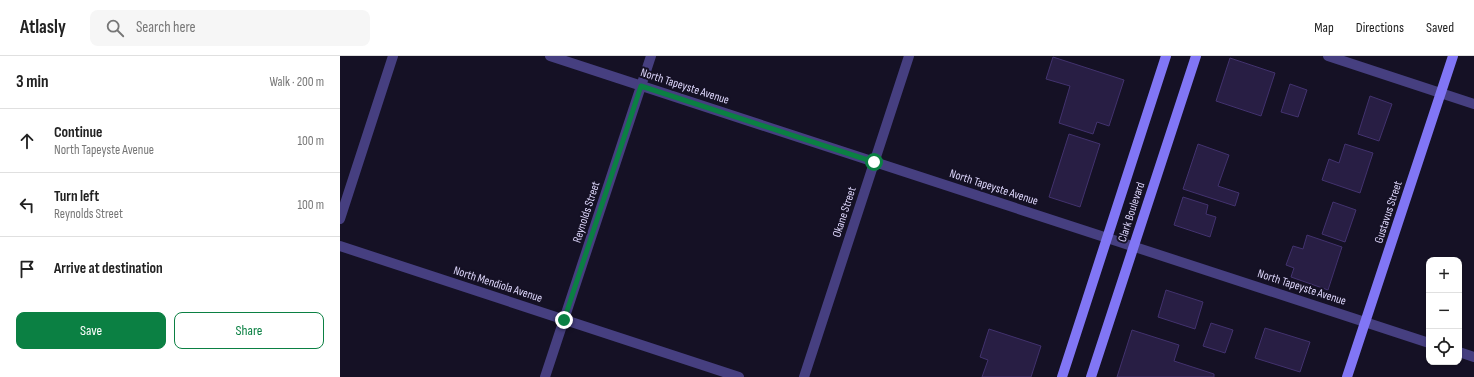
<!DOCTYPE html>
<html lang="en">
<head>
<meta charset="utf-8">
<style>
  :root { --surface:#fff; --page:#f6f6f6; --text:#222; --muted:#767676; --line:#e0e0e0; --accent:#0b8043 }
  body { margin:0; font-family:"Sofia Sans Condensed",sans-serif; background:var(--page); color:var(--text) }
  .controls { position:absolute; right:12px; bottom:12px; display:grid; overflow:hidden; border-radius:8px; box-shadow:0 1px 3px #0004 }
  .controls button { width:36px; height:36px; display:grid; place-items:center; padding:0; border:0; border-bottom:1px solid var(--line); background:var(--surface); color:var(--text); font:20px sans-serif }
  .stop { position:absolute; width:12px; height:12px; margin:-9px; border:3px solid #0b8043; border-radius:50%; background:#fff }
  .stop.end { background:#0b8043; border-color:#fff; box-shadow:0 1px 4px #0008 }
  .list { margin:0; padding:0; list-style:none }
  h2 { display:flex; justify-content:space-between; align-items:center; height:52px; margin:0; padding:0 16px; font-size:17px }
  h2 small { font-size:13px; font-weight:400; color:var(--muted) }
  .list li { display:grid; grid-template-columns:26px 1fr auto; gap:12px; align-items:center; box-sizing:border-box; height:64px; padding:0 16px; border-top:1px solid var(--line) }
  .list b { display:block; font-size:15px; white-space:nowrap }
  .list p { margin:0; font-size:13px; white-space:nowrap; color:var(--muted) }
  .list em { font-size:13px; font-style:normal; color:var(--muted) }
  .actions { display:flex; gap:8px; padding:12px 16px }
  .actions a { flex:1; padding:9px 0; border:1px solid var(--accent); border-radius:8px; text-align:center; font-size:14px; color:var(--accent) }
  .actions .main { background:var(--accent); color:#fff }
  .icon { flex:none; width:22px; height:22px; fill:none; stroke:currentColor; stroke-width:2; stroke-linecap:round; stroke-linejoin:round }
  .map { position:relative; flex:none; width:1134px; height:321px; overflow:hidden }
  header { display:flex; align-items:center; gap:24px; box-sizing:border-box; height:56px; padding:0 20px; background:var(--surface); border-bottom:1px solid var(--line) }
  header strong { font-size:19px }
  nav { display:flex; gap:22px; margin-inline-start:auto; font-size:14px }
  .search { width:280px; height:36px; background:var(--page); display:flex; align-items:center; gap:10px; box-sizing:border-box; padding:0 14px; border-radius:8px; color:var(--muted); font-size:15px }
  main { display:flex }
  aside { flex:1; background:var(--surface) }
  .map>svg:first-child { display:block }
  .building { fill:#281e44; stroke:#42326e }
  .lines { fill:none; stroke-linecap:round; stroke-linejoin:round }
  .street { stroke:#463f80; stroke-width:10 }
  .secondary { stroke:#8176f5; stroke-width:10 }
  .route { stroke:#0b8043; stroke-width:5 }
  .labels { text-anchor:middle; stroke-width:4; stroke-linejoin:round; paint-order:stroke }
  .street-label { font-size:12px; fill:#ded7fc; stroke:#151125 }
</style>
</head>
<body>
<header>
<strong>Atlasly</strong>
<div class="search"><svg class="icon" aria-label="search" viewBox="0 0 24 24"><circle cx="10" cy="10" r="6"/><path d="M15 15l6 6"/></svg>Search here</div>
<nav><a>Map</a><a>Directions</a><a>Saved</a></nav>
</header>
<main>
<aside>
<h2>3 min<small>Walk · 200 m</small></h2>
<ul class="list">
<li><svg class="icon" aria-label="ahead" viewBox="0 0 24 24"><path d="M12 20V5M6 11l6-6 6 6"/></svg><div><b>Continue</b><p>North Tapeyste Avenue</p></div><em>100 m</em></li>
<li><svg class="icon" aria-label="left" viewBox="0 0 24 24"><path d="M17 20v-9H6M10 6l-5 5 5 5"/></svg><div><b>Turn left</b><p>Reynolds Street</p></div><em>100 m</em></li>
<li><svg class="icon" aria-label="arrive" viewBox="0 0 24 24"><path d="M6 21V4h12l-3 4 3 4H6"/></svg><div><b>Arrive at destination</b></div></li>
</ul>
<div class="actions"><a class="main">Save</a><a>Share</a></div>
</aside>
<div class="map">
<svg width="1134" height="321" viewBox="0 0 1134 321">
  <rect width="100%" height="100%" fill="#151125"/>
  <!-- building -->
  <path class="building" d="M713,1L784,24L769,70L757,66L753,78L719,67L730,30L706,23Z
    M890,2L935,17L921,60L876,45Z
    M950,28L967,34L958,61L941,56Z
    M1030,40L1052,48L1039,85L1018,78Z
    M729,78L760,88L740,151L709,141Z
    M858,88L889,99L878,130L899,137L895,150L843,133Z
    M1005,88L1033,97L1020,137L982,124L989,103L999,107Z
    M843,141L868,149L866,158L876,161L870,181L834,169Z
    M993,146L1016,154L1005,186L982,178Z
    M967,179L1002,191L988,234L951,221L954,212L946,209L953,190L963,193Z
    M826,234L863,246L855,273L818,261Z
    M871,267L893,274L885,297L863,290Z
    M925,272L970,286L960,316L915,302Z
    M649,273L701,290L691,321H642L648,304L640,301Z
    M792,274L839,289L834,305L874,318V321H777Z"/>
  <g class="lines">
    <!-- street -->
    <path class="street" d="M210,0L1089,287
      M988,0L1134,48
      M0,163L53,0
      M0,190L399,321
      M1119,296L1134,301
      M205,321L311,0
      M464,321L569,0"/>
    <!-- secondary -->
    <path class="secondary" d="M722,321L826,0
      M751,321L856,0
      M1007,321L1113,0"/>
  </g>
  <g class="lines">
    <!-- route -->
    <path class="route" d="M224,264L301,30L534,106"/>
  </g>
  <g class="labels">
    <!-- street labels -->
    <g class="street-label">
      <text transform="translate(345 30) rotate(18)" y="4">North Tapeyste Avenue</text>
      <text transform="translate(654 131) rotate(18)" y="4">North Tapeyste Avenue</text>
      <text transform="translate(246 156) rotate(-72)" y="4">Reynolds Street</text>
      <text transform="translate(504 156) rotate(-72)" y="4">Okane Street</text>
      <text transform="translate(791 156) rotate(-72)" y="4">Clark Boulevard</text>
      <text transform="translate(1048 156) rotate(-72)" y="4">Gustavus Street</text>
      <text transform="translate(158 228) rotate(18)" y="4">North Mendiola Avenue</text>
      <text transform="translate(962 231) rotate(18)" y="4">North Tapeyste Avenue</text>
    </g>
  </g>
</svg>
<div class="controls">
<button>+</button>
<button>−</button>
<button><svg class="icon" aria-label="locate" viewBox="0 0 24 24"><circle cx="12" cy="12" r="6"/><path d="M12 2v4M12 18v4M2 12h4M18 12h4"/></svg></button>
</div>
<div class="stop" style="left:534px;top:106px"></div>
<div class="stop end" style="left:224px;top:264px"></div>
</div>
</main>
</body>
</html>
